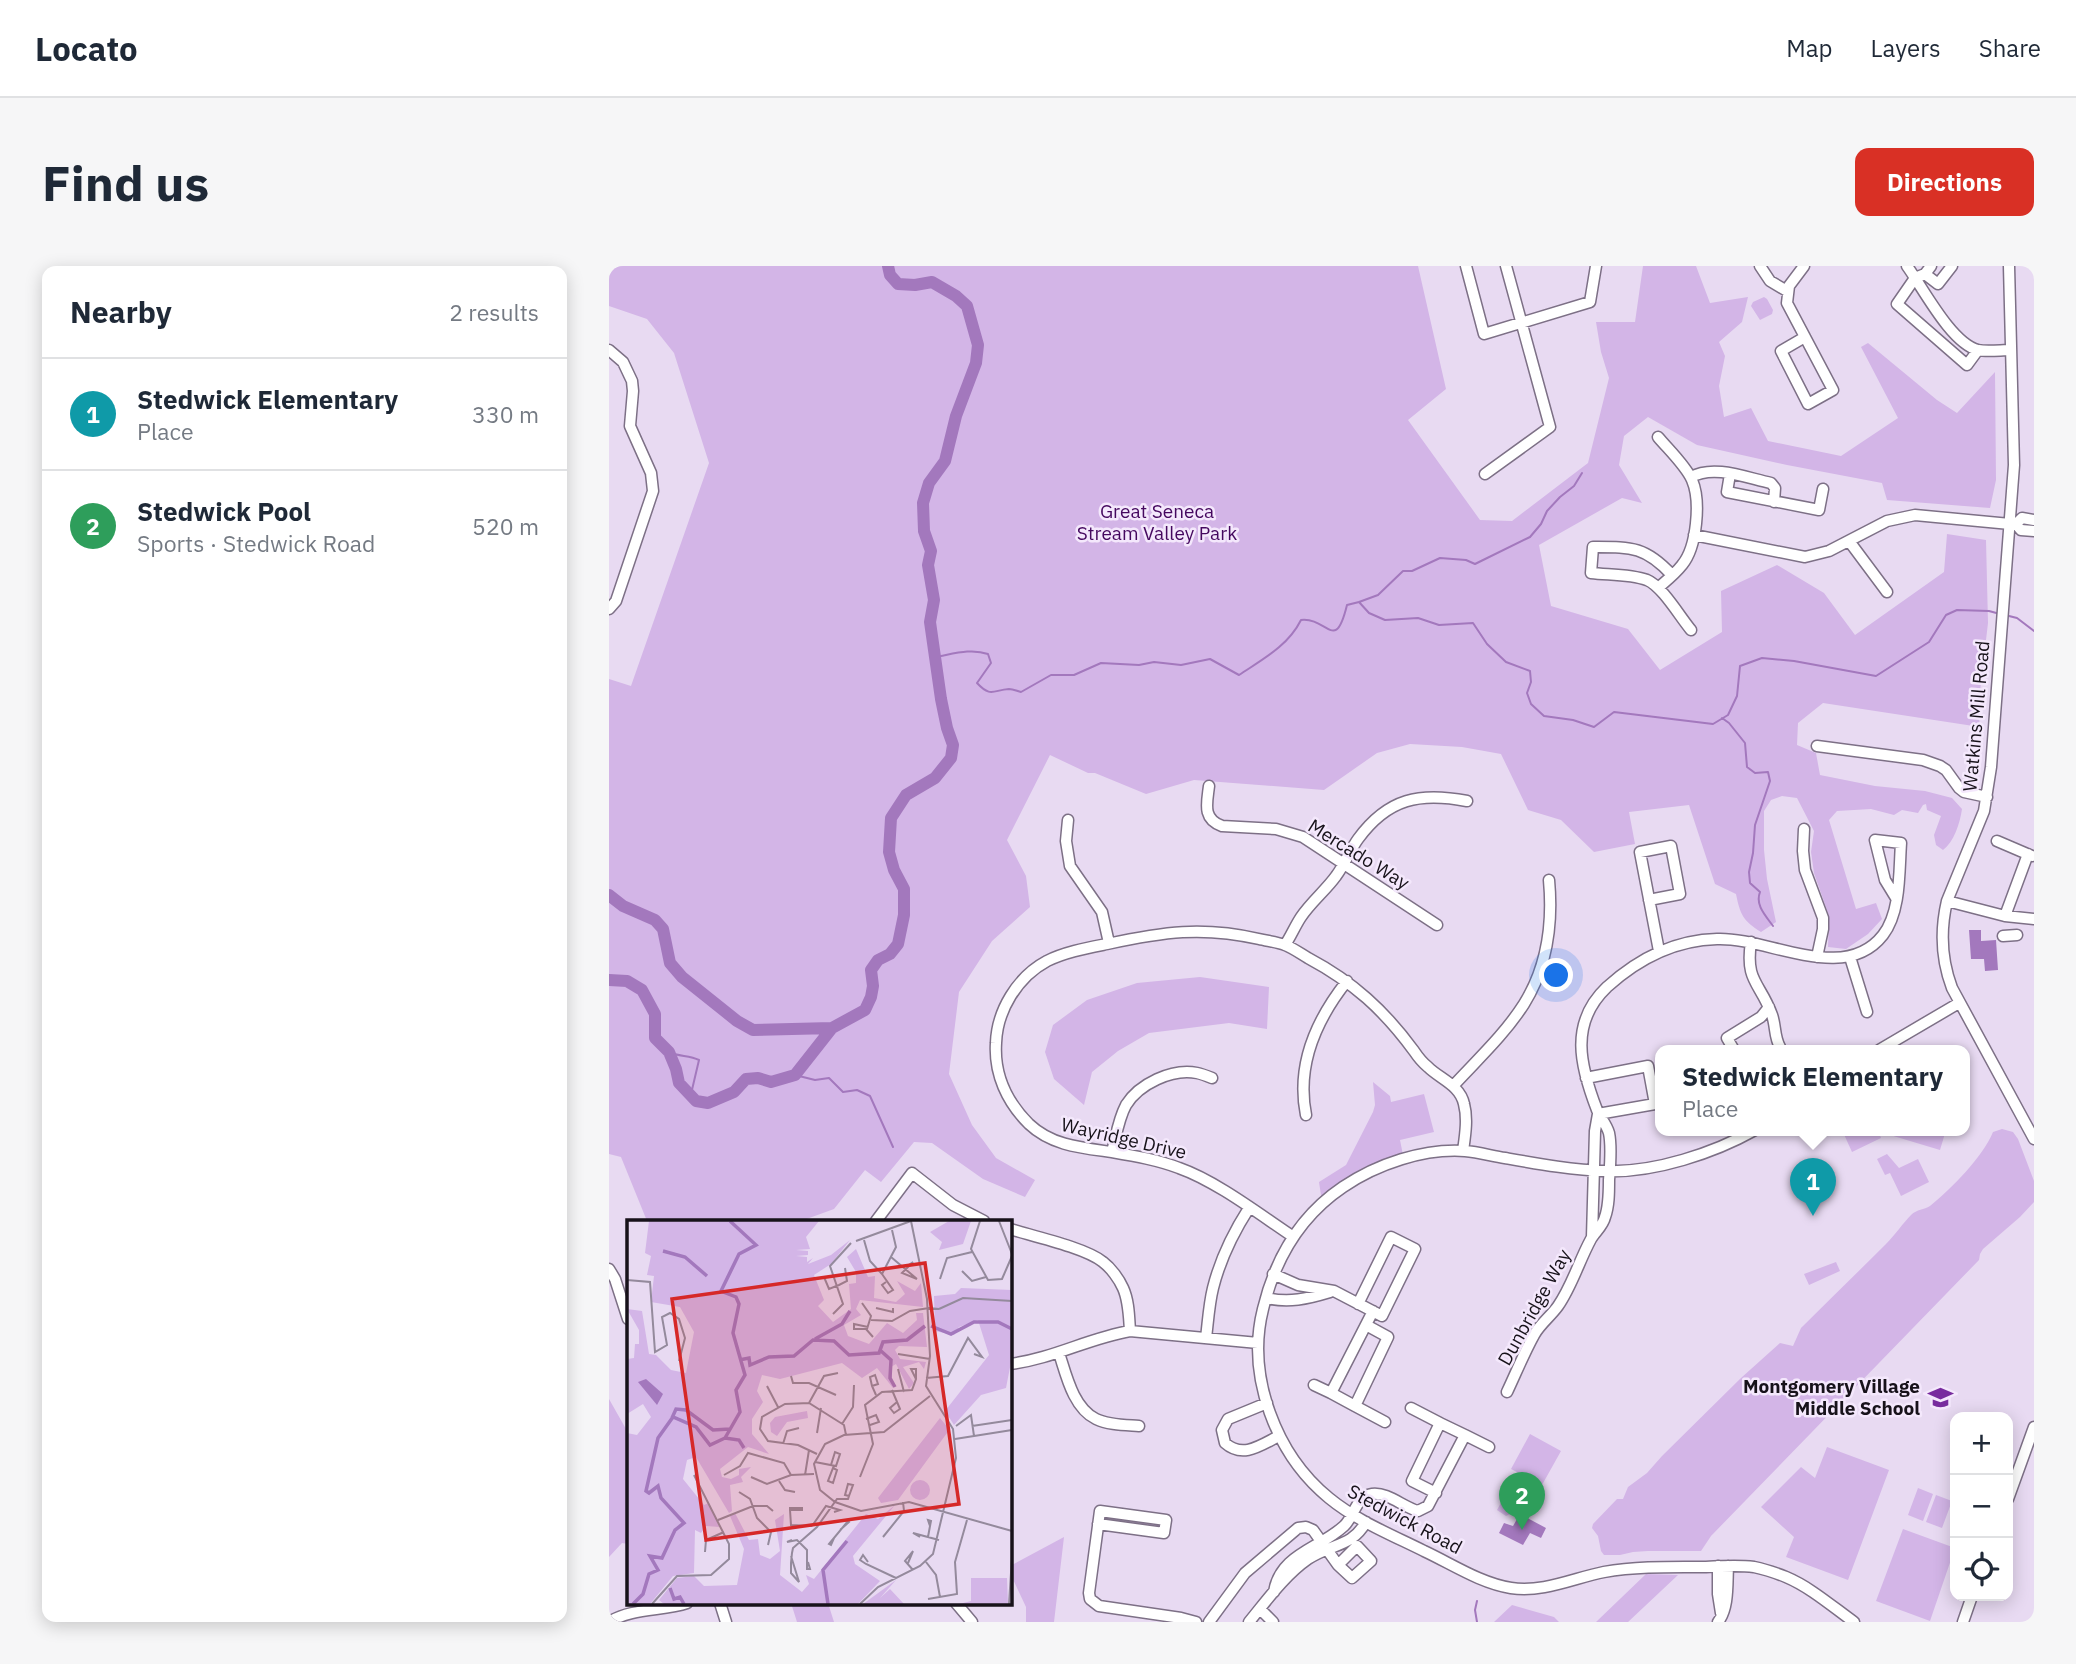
<!DOCTYPE html>
<html lang="en">
<head>
<meta charset="utf-8">
<style>
  :root { --surface:#fff; --page:#f6f6f7; --text:#1f2937; --muted:#747a83; --line:#e0e1e3; --accent:#d93025 }
  body { margin:0; font-family:"IBM Plex Sans",sans-serif; background:var(--page); color:var(--text) }
  .controls { position:absolute; right:21px; bottom:21px; display:grid; overflow:hidden; border-radius:14px; box-shadow:0 4px 18px #0003 }
  .controls button { width:63px; height:63px; display:grid; place-items:center; padding:0; border:0; border-bottom:2px solid var(--line); background:var(--surface); color:var(--text); font:35px sans-serif }
  .you { position:absolute; left:948px; top:710px; width:24px; height:24px; margin:-18px; border:5px solid #fff; border-radius:50%; background:#1a73e8; box-shadow:0 0 0 10px #1a73e833 }
  .badge { display:grid; place-items:center; width:46px; height:46px; border-radius:50%; background:var(--accent); color:#fff; font-size:23px; font-weight:700 }
  .pin { position:absolute; translate:-50% -58px; filter:drop-shadow(0 2px 4px #0008) }
  .pin::after { content:''; position:absolute; top:37px; width:24px; height:21px; background:inherit; clip-path:polygon(0 0,100% 0,50% 100%) }
  .popup { position:absolute; left:1046px; top:779px; width:315px; height:91px; box-sizing:border-box; display:grid; place-content:center; border-radius:14px; background:var(--surface); filter:drop-shadow(0 2px 5px #0005); font-size:23px; white-space:nowrap; color:var(--muted) }
  .popup b { font-size:26px; color:var(--text) }
  .popup::after { content:''; position:absolute; left:50%; top:100%; margin-left:-14px; border:14px solid transparent; border-top-color:var(--surface) }
  .list { margin:0; padding:0; list-style:none }
  h2 { display:flex; justify-content:space-between; align-items:center; height:91px; margin:0; padding:0 28px; font-size:30px }
  h2 small { font-size:23px; font-weight:400; color:var(--muted) }
  .list li { display:grid; grid-template-columns:46px 1fr auto; gap:21px; align-items:center; box-sizing:border-box; height:112px; padding:0 28px; border-top:2px solid var(--line) }
  .list b { display:block; font-size:26px; white-space:nowrap }
  .list p { margin:0; font-size:23px; white-space:nowrap; color:var(--muted) }
  .list em { font-size:23px; font-style:normal; color:var(--muted) }
  .icon { flex:none; width:38px; height:38px; fill:none; stroke:currentColor; stroke-width:2; stroke-linecap:round; stroke-linejoin:round }
  .map { position:relative; flex:none; width:1425px; height:1356px; overflow:hidden; border-radius:14px }
  header { display:flex; align-items:center; gap:42px; box-sizing:border-box; height:98px; padding:0 35px; background:var(--surface); border-bottom:2px solid var(--line) }
  header strong { font-size:33px }
  nav { display:flex; gap:38px; margin-inline-start:auto; font-size:24px }
  .intro { display:flex; align-items:center; justify-content:space-between; box-sizing:border-box; height:168px; padding:0 42px }
  h1 { margin:0; font-size:49px }
  .button { padding:18px 32px; border-radius:14px; background:var(--accent); color:#fff; font-size:24px; font-weight:700 }
  main { display:flex; gap:42px; padding:0 42px }
  aside { flex:1; background:var(--surface); border-radius:14px; box-shadow:0 4px 18px #0003 }
  .map>svg:first-child { display:block }
  .green { fill:#d3b5e7 }
  .water { fill:#a378bd }
  .lines { fill:none; stroke-linecap:round; stroke-linejoin:round }
  .stream { stroke:#a378bd; stroke-width:2 }
  .river { stroke:#a378bd; stroke-width:12 }
  .minor-casing { stroke:#7d7086; stroke-width:13 }
  .minor { stroke:#fff; stroke-width:10 }
  .labels { text-anchor:middle; stroke-width:5; stroke-linejoin:round; paint-order:stroke }
  .park-label { font-size:19px; fill:#45085f; stroke:#f4e8fc }
  .street-label { font-size:19px; fill:#17121a; stroke:#f4e8fc }
  .poi-label { font-size:19px; font-weight:bold; fill:#17121a; stroke:#f4e8fc; text-anchor:end }
  .inset-river { fill:none; stroke:#a378bd; stroke-width:3.5 }
  .inset-road { fill:none; stroke:#948a9c; stroke-width:2 }
  .view { fill:#d62828; fill-opacity:0.15; stroke:#d62828; stroke-width:3.5 }
  .inset-edge { fill:none; stroke:#17121a; stroke-width:3.5 }
</style>
</head>
<body>
<header>
<strong>Locato</strong>
<nav><a>Map</a><a>Layers</a><a>Share</a></nav>
</header>
<div class="intro"><h1>Find us</h1><a class="button">Directions</a></div>
<main>
<aside>
<h2>Nearby<small>2 results</small></h2>
<ul class="list">
<li><span class="badge" style="background:#0f9aa8">1</span><div><b>Stedwick Elementary</b><p>Place</p></div><em>330 m</em></li>
<li><span class="badge" style="background:#2e9e5b">2</span><div><b>Stedwick Pool</b><p>Sports · Stedwick Road</p></div><em>520 m</em></li>
</ul>
</aside>
<div class="map">
<svg width="1425" height="1356" viewBox="0 0 1425 1356">
  <rect width="100%" height="100%" fill="#e8daf2"/>
  <!-- green -->
  <path class="green" d="M0,0H809L837,123L799,154L871,254L903,255L979,197L1000,112L992,86L987,56H1026L1034,0H1087L1101,37L1139,31L1133,56L1110,76L1116,90L1110,120L1115,151L1142,142L1159,175L1232,190L1289,152L1252,81L1259,77L1328,134L1348,147L1386,106L1387,214L1381,242L1278,234L1273,217L1178,199L1088,179L1039,151L1015,170L1010,199L1033,237L1013,232L930,279L942,340L1019,363L1051,404L1113,366L1112,325L1168,299L1215,327L1246,369L1335,306L1338,268L1377,274L1379,357L1369,442L1371,461L1214,437L1189,457L1188,479L1207,487L1211,509L1266,520L1316,525L1343,532L1353,543C1351,557 1345,576 1334,584L1327,579L1325,569L1332,550L1318,544L1317,538L1314,539L1309,547L1293,544L1285,549L1262,543L1228,545L1220,554L1247,643L1267,637L1273,653L1259,668L1237,683L1219,681L1220,650L1205,607L1202,586L1205,565L1188,532L1173,530L1162,534L1155,545V584L1158,613L1167,656L1152,666C1134,655 1131,648 1127,628L1106,618L1080,539L1020,546L1026,578L985,586L952,554L919,544L892,488L853,481L801,478L768,487L715,524L585,514L537,528L486,507H479L441,489L398,574L417,610L421,641L383,675L350,726L340,808L363,859L387,892L426,914L416,931L374,913L323,877L305,876L272,916L256,904L225,943L192,955H38L12,891L0,888V413L22,420L100,197L65,87L38,53L0,40Z
    M1155,31L1158,33L1164,44L1163,48L1151,54L1142,40L1144,36Z
    M591,711L660,721L658,763L620,757L540,767L509,785L483,806L475,839L445,813L436,786L444,759L478,734L528,717Z
    M764,816L781,830L782,836L815,828L825,866L791,874L795,894L774,900L713,936L710,916L737,899L764,846L766,839Z
    M1393,863L1404,866L1409,873L1425,915V936L1411,951L1374,983L1371,988L1370,994L1102,1270L1092,1285H1039L1024,1286L1011,1289H995L992,1285L989,1270L983,1262L984,1258L1008,1233H1014L1019,1221L1038,1207L1053,1190L1132,1112L1171,1077L1184,1080L1192,1062C1220,1034 1249,1006 1277,978C1286,969 1294,957 1302,949C1308,943 1315,944 1321,940C1343,922 1373,892 1384,866Z
    M1233,864H1269L1272,872L1243,886Z
    M1282,864H1337L1331,884L1281,869Z
    M1278,888L1290,902L1309,893L1320,916L1292,930L1281,907L1276,909L1268,893Z
    M1227,996L1231,1005L1200,1019L1195,1008Z
    M0,1133L17,1163H19V1278L13,1277L0,1291Z
    M921,1168L952,1185L933,1219L902,1203Z
    M1218,1181L1280,1204L1239,1314L1177,1291L1185,1271L1152,1241L1192,1201L1206,1212Z
    M1309,1222L1324,1228L1314,1255L1299,1249Z
    M899,1224L911,1227L901,1248L897,1250L888,1244Z
    M1327,1229L1343,1235L1333,1262L1317,1256Z
    M495,1250L552,1258V1262L496,1255L493,1253Z
    M1294,1263L1346,1282L1321,1355L1267,1335Z
    M455,1271L445,1356H417V1341L401,1307V1300Z
    M1037,1308L1069,1309L1019,1356H987Z
    M182,1337H219L225,1356H188Z
    M903,1339L945,1351L950,1356H885Z"/>
  <!-- water -->
  <path class="water" d="M1360,664H1372V675L1387,674L1389,704L1376,705L1375,693H1362Z
    M911,1248L937,1262L932,1272L921,1267L914,1279L890,1267L895,1257L904,1260Z"/>
  <g class="lines">
    <!-- stream -->
    <path class="stream" d="M750,336L769,329L794,305H803L831,292L857,294L866,298L921,271L932,258L938,245L951,231L965,220L973,207
      M1396,349L1408,352L1425,365
      M326,391C344,388 362,382 379,388L382,397L368,417C382,432 384,424 400,423C404,423 408,425 412,426L442,409H465L492,397L530,399L545,396L572,399L601,393L630,409C654,393 679,380 692,354C719,351 726,388 738,339L750,336L760,347L776,354L809,352L830,359L864,357L878,378L897,396L921,405L922,416L918,427L922,438L935,450L964,454L985,461L1005,446L1104,458L1119,449L1128,430L1131,400L1153,392L1185,395L1267,410L1320,376L1337,349L1348,344L1380,345L1391,348
      M1113,452L1120,457L1136,477L1138,501L1146,507L1159,506L1161,515L1146,559L1144,587L1140,606L1141,617L1151,626C1146,639 1156,649 1164,660
      M60,786C70,791 80,789 90,794L82,828
      M186,809L206,814L220,812L234,826L248,824L261,830L284,881
      M868,1356L866,1344L868,1335"/>
    <!-- river -->
    <path class="river" d="M0,629L14,640L46,654L54,663L61,697L73,711L128,755L144,764L223,762
      M0,714L18,715L33,724L46,748V772L60,786L67,803L70,817L87,835L99,837L125,826L137,813L149,812L162,816L186,809L223,762L256,744L262,731L264,720L262,704L269,694L281,688L289,678L295,649V623L285,604L280,586L282,552L297,529L326,512L342,492L344,479L338,462L332,433L321,356L325,334L319,299L322,285L315,265L314,237L320,217L336,195L347,150L367,97L369,79L358,40L347,30L323,16L306,19L289,18L281,9L279,0"/>
    <defs>
      <path id="minor" d="M857,0L875,68L981,36L987,0
        M1151,0L1161,15L1178,25
        M1195,0L1180,20L1178,37L1224,124L1199,138L1172,85L1196,71
        M1298,0C1314,22 1342,77 1369,84C1378,86 1392,84 1402,84
        M1322,0L1316,8L1306,12L1288,38L1358,99L1369,84
        M1400,0L1405,199L1382,501L1375,545L1338,635C1331,665 1332,693 1343,722L1425,873
        M1316,8L1329,18L1343,0
        M0,84L14,96L23,115L24,125L21,160L42,207L44,225L7,335L0,343
        M1049,171C1059,183 1077,200 1083,214C1092,235 1088,281 1073,299C1066,308 1057,315 1049,322
        M876,208L941,161L897,0
        M1121,208L1118,226L1210,244L1214,223
        M1082,211C1105,198 1138,212 1162,217L1166,222L1165,236
        M1407,258L1412,264L1425,265
        M1085,269L1196,291L1220,285L1278,255L1306,249L1401,258H1407L1413,252L1425,254
        M1240,275L1278,326
        M1063,309C1036,280 1022,281 984,281L982,307C1000,309 1021,308 1038,314C1053,320 1071,351 1082,364
        M1208,480L1314,494L1331,500L1337,504L1350,522L1355,526L1378,531
        M600,520C598,537 593,553 613,560L667,563L694,571L828,659
        M459,554L457,575L461,600L493,646L500,677
        M1195,563L1194,585L1196,604L1214,652V663L1208,691
        M1388,575L1423,590
        M1040,634L1071,628L1062,580L1031,586L1050,685
        M1338,635L1396,650L1425,653
        M1396,650L1419,588
        M1394,670L1408,669
        M1142,676C1136,716 1151,716 1163,749C1167,760 1165,771 1171,781L1167,784
        M676,679C682,670 686,660 692,651C702,636 717,624 727,610C736,598 741,584 749,573C779,532 811,526 858,535
        M1241,691L1258,746
        M1125,784L1118,772L1152,751L1160,741
        M1270,784L1350,737
        M977,812L1039,800L1046,838L989,848
        M844,820C868,794 896,768 915,738C938,701 944,657 940,614
        M697,849C687,799 707,754 738,715
        M1146,864C1105,887 1045,907 997,905C963,904 930,898 896,892C883,890 869,886 856,885C815,882 768,898 734,921C691,950 666,993 654,1043C637,1110 667,1189 720,1232C748,1255 783,1269 815,1285C843,1298 871,1317 902,1322C934,1327 965,1312 995,1306C1028,1300 1063,1301 1097,1301C1113,1300 1129,1299 1145,1301C1155,1303 1167,1307 1177,1311C1201,1321 1224,1341 1245,1356
        M503,886C507,871 509,854 517,839C530,818 563,802 588,807C593,808 598,810 603,812
        M267,955L303,907L344,939L375,955
        M401,963C424,970 477,982 494,996C502,1002 510,1013 514,1022C520,1035 520,1051 521,1065
        M683,970C650,948 607,915 570,902C549,894 526,890 503,886C474,882 443,880 420,858C398,836 385,808 387,777C388,745 408,711 438,695C456,686 478,682 498,678C554,666 593,660 650,673C658,675 668,676 676,679C684,682 692,688 699,692C744,716 775,744 805,785C809,791 814,797 819,801C831,813 851,819 855,838C859,853 856,870 854,885
        M983,971L986,865L989,848
        M0,1003L6,1013L19,1053
        M664,1008L689,1019L725,1025L773,1050L806,983L782,971L749,1038
        M657,1032C680,1037 698,1033 721,1026
        M757,1059L779,1071L746,1140L722,1127L764,1045
        M597,1072C599,1056 600,1038 604,1022C611,994 624,967 640,942
        M450,1087C457,1108 464,1142 487,1153C499,1159 516,1159 530,1160
        M401,1098C443,1093 480,1072 521,1065L649,1077
        M705,1119L722,1127
        M898,1126C907,1107 915,1087 925,1069C931,1058 942,1050 949,1040C963,1020 970,995 982,973C986,966 994,960 996,951C1000,940 1000,927 1000,914C1001,900 1003,881 1000,867C997,857 991,852 988,844C971,800 960,757 998,721C1029,693 1066,674 1108,673C1159,671 1235,719 1274,669C1292,646 1290,605 1292,577L1266,574L1276,614L1287,632
        M658,1137L619,1153L613,1164L616,1177C634,1193 652,1179 670,1170
        M746,1140L776,1156
        M802,1142L831,1157
        M856,1169L880,1181
        M1399,1233L1425,1161
        M489,1258L555,1267L557,1254L491,1245L480,1327L481,1333L490,1340L572,1352L587,1356
        M1109,1300V1328L1112,1347
        M665,1326C671,1288 710,1283 735,1260C745,1251 747,1230 763,1228C779,1226 794,1241 809,1245L819,1240L856,1169L831,1157L803,1215L827,1227
        M111,1337L117,1356
        M347,1337L363,1356
        M651,1343L664,1356
        M0,1356C23,1342 54,1345 78,1337
        M600,1356L636,1307L689,1262L697,1261L704,1264L729,1299L748,1280L762,1295L743,1312L729,1299
        M640,1356C658,1334 676,1309 699,1293C723,1277 742,1282 757,1256
        M1109,1356C1120,1342 1118,1318 1119,1300
        M1354,1356L1363,1330"/>
    </defs>
    <!-- minor casing -->
    <use href="#minor" class="minor-casing"/>
    <!-- minor -->
    <use href="#minor" class="minor"/>
  </g>
  <!-- icons -->
  <defs>
    <symbol id="school-bare" viewBox="-9 -9 18 18"><path d="M0-5L7-2L0 1L-7-2ZM-4 1L0 2.5L4 1V4Q0 6-4 4Z" fill="#782c9e" stroke="#f4e8fc" stroke-width="2.5" paint-order="stroke"/></symbol>
  </defs>
  <g fill-rule="evenodd">
    <use href="#school-bare" x="1314" y="1114" width="35" height="35"/>
  </g>
  <g class="labels">
    <!-- park labels -->
    <g class="park-label">
      <text x="548" y="252">Great Seneca<tspan x="548" dy="22">Stream Valley Park</tspan></text>
    </g>
    <!-- street labels -->
    <g class="street-label">
      <text transform="translate(1367 450) rotate(-85)" y="7">Watkins Mill Road</text>
      <text transform="translate(750 588) rotate(32)" y="7">Mercado Way</text>
      <text transform="translate(515 872) rotate(13)" y="7">Wayridge Drive</text>
      <text transform="translate(925 1041) rotate(-61)" y="7">Dunbridge Way</text>
      <text transform="translate(796 1253) rotate(28)" y="7">Stedwick Road</text>
    </g>
    <!-- poi labels -->
    <g class="poi-label">
      <text x="1311" y="1127">Montgomery Village<tspan x="1311" dy="22">Middle School</tspan></text>
    </g>
  </g>
  <!-- overview -->
  <g transform="translate(18 954)">
    <rect width="385" height="385" fill="#e8daf2"/>
    <path d="M22,1H192L179,17L183,29L169,30L181,31V35L169,36L180,37V42L186,38L181,44L204,35L223,20L204,44L187,55L197,80L191,86L206,102L224,89L222,64L229,63V52L220,37L229,29L241,57L248,56L247,78L269,82L278,74L270,61L288,71L294,63L296,87L233,80L229,89L234,95L217,105L221,116L242,124L260,103L276,113L290,100L289,93H296L300,127L272,126L268,130L273,139L299,142L297,149L292,142L276,147L287,163L282,169L269,144L264,147L266,168L250,148L235,158L215,143L153,159L135,155L130,171L136,182L125,199V214L142,234L121,227L93,249L95,257L104,259L112,255V249L124,247L114,257L116,262L103,265L105,291L102,293L69,237L60,240L56,259L77,285L82,283L93,307L79,306L74,313L68,310L67,353L46,356L23,384H0V213L10,215L24,197L16,184L0,194V139L7,138L8,124H12V110L0,89L15,91L22,134L29,135L44,150L59,153L67,112L53,87L24,82L27,56L20,55L24,36L18,33ZM322,1H344L336,24L312,30L315,22L303,12ZM334,68L385,70V137L379,168L354,175L327,205L318,191L362,135L351,100L332,107L327,115L308,111L307,76L328,74ZM180,191L181,198L160,202L150,216L144,212L143,203L148,197ZM313,198L322,209L320,213L271,280L254,283L251,278ZM283 270a10 10 0 1 1 20 0a10 10 0 1 1-20 0ZM268,285L226,336L228,344L253,361L231,384H37L32,380L50,358L67,356L77,366L110,365L117,329L103,296L108,293L122,320L131,319L133,335L143,339L153,331L148,300L157,294L153,355L175,372L182,364L179,355L187,359L239,294L251,299ZM344,358H380L381,384H332L344,381ZM269,360L253,378L263,369L277,384H236Z" fill="#d3b5e7"/>
    <path d="M19,159L36,174L30,185L11,162Z" fill="#a378bd"/>
    <path class="inset-river" d="M36,31L58,37L80,56M304,106L324,114L347,102H371L385,109M188,119L215,104L223,91M254,131L264,140L263,158L268,167M112,140L122,138L123,145L142,137L167,136L186,120L207,121L222,135L252,133L256,122L280,120L298,106M45,198L49,189L59,190L86,210L103,209M98,218L112,220L117,228M43,368L47,379L53,377L57,384M6,384L16,374L22,354L31,350L23,336L35,338L48,310L57,303L34,278L31,266L22,273L19,271L31,218L46,197L69,207L83,225L98,218L113,192L109,170L118,155L106,113L112,84L109,77L94,71L112,34L129,25L103,1M201,384L196,350L220,321"/>
    <path class="inset-road" d="M353,1L344,29L361,60L375,59L385,36M372,1L385,34M237,20L243,41L255,54M229,21L284,1M264,37L290,59M279,47L286,42L275,53L290,59M335,51L345,61L359,57M197,57L202,69L212,65L220,61L218,48M313,59L320,38L345,32M0,60L23,62L28,132L40,125L35,97L43,93L52,99L58,118L52,141M259,62L255,65L261,73L266,70L255,54L269,27L265,10M235,83L244,96L240,109M249,88L266,92V88M312,89L336,78L385,81M206,94L216,84L203,46L224,23M244,100L265,101L283,91L302,88L312,89H301M241,107L227,104V109H239L246,117M271,134L303,139M271,149L277,172M164,156L166,163H182L209,175M299,158L321,156L341,118L355,137L347,134M140,166L151,187M245,166L251,164L248,155L243,157L245,166L249,175M265,170L273,189L267,193L263,188L270,182M303,176L257,212L217,215L198,224L187,244L193,270L208,282L234,291L282,282L385,311M182,183L197,156L211,153M239,199L249,195L252,202L243,205M215,204L226,187L227,165M329,206L344,195L347,216M345,206L385,200M190,213L194,188M328,219L385,210M156,224L160,211L172,208M190,234L171,225L141,221L133,209L135,197L158,184L182,183L217,205L219,215M188,242L209,246L213,234L208,232L204,245M206,248L210,250L206,263L201,261L206,248L207,246M97,255L113,246L121,233L157,243L164,255M178,255L182,230M124,257L140,264L164,255L187,254M233,257L246,224L238,185L255,172L285,170L289,159V149H284L289,159M152,261L158,270L168,272M112,272L123,279L130,298L144,312L141,325M163,288H175V290H163ZM163,290L164,305L185,306M91,300L126,286H140L146,291M185,306L199,286L213,290L207,292M256,317L277,291L276,282M293,317L286,313L312,320M301,317L303,306L304,301L301,300L303,306M207,318L204,325L202,324L221,301L222,302L213,310M165,320L160,322L170,320L180,330V349H183L181,342M78,332L79,320L97,312M164,336L172,362L164,353V343L165,333L166,328L190,307L210,279H221L222,276L226,265L221,264L218,275L222,276M241,342L236,335L233,340L239,344L269,358M299,342L309,355L313,377M281,343L286,331L278,341L286,350M301,379L330,374L328,342L340,300M25,384L50,356L84,355L102,339V324L67,255M233,384L251,367L293,346L306,334L329,238L326,209L299,166L303,136L300,79L284,1M382,384L385,337"/>
    <path class="view" d="M298,43L332,284L79,320L45,79Z"/>
    <rect width="385" height="385" class="inset-edge"/>
  </g>
</svg>
<div class="controls">
<button>+</button>
<button>−</button>
<button><svg class="icon" aria-label="locate" viewBox="0 0 24 24"><circle cx="12" cy="12" r="6"/><path d="M12 2v4M12 18v4M2 12h4M18 12h4"/></svg></button>
</div>
<div class="you"></div>
<div class="pin badge" style="left:1204px;top:950px;background:#0f9aa8">1</div>
<div class="popup"><b>Stedwick Elementary</b>Place</div>
<div class="pin badge" style="left:913px;top:1264px;background:#2e9e5b">2</div>
</div>
</main>
</body>
</html>
